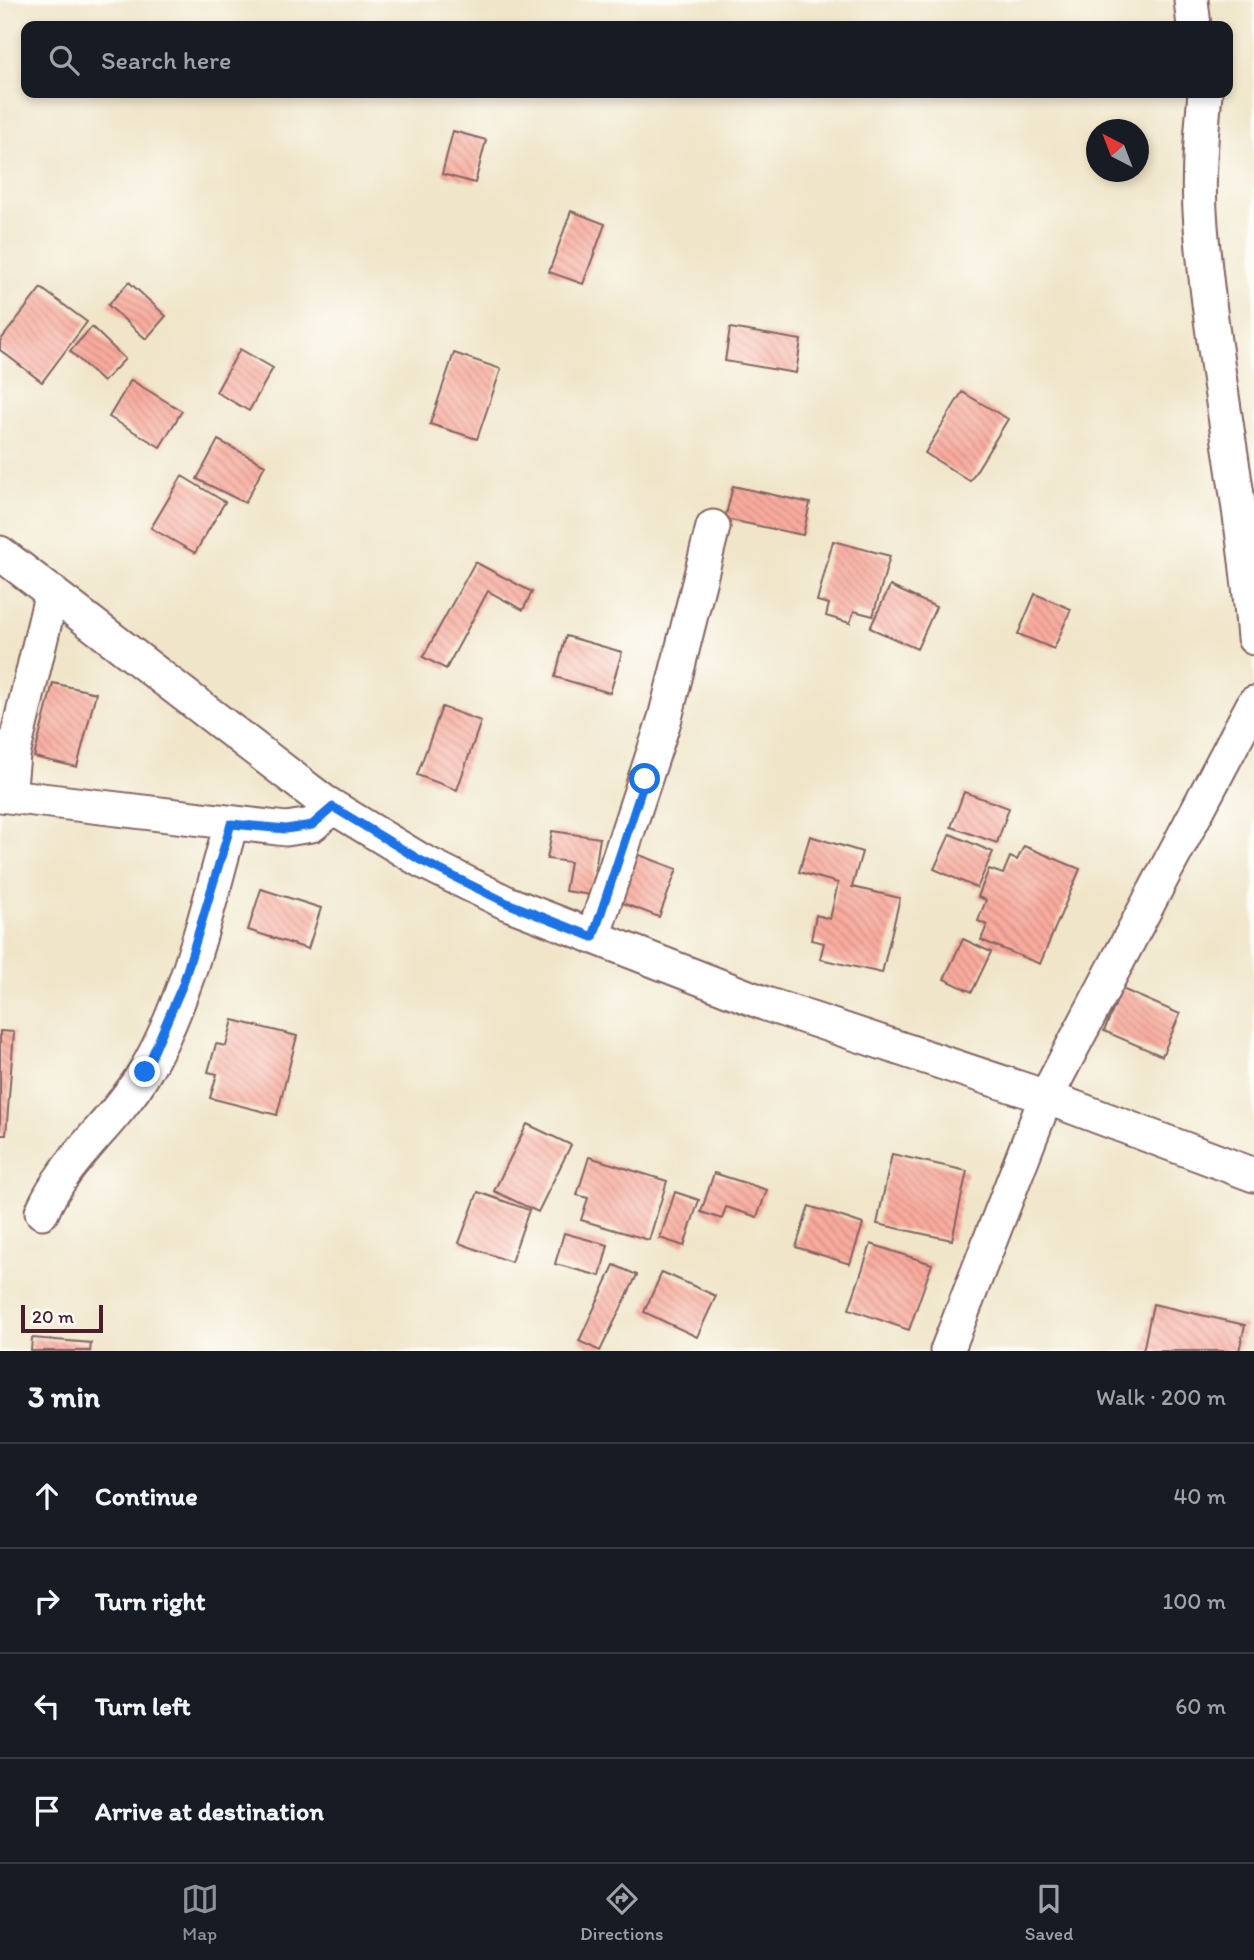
<!DOCTYPE html>
<html lang="en">
<head>
<meta charset="utf-8">
<style>
  :root { --surface:#171b24; --page:#20242c; --text:#f1f3f6; --muted:#9ea1a6; --line:#363941; --accent:#8c9099 }
  body { margin:0; font-family:Itim,sans-serif; background:var(--page); color:var(--text) }
  .compass { position:absolute; left:1086px; top:119px; width:63px; height:63px; border-radius:50%; background:var(--surface); box-shadow:0 4px 10px #0003; rotate:318deg }
  .scale { position:absolute; left:21px; bottom:18px; width:82px; box-sizing:border-box; padding-left:7px; border:4px solid #4a1f2b; border-top:0; font-size:19px; line-height:24px; white-space:nowrap; color:#4a1f2b; -webkit-text-stroke:5px #fdfcf7; paint-order:stroke }
  .stop { position:absolute; width:21px; height:21px; margin:-16px; border:5px solid #1a73e8; border-radius:50%; background:#fff }
  .stop.end { background:#1a73e8; border-color:#fff; box-shadow:0 2px 7px #0008 }
  .list { margin:0; padding:0; list-style:none }
  h2 { display:flex; justify-content:space-between; align-items:center; height:91px; margin:0; padding:0 28px; font-size:30px }
  h2 small { font-size:23px; font-weight:400; color:var(--muted) }
  .list li { display:grid; grid-template-columns:46px 1fr auto; gap:21px; align-items:center; box-sizing:border-box; height:105px; padding:0 28px; border-top:2px solid var(--line) }
  .list b { display:block; font-size:26px; white-space:nowrap }
  .list em { font-size:23px; font-style:normal; color:var(--muted) }
  .icon { flex:none; width:38px; height:38px; fill:none; stroke:currentColor; stroke-width:2; stroke-linecap:round; stroke-linejoin:round }
  .map { position:relative; flex:none; width:1254px; height:1351px; overflow:hidden }
  .search { position:absolute; background:var(--surface); box-shadow:0 4px 10px #0003; left:21px; right:21px; top:21px; height:77px; display:flex; align-items:center; gap:18px; box-sizing:border-box; padding:0 24px; border-radius:14px; color:var(--muted); font-size:26px }
  .sheet { height:511px; background:var(--surface) }
  nav { display:flex; justify-content:space-around; align-items:center; box-sizing:border-box; height:98px; border-top:2px solid var(--line); background:var(--surface); font-size:19px; color:var(--muted) }
  nav a { display:grid; justify-items:center; gap:4px }
  nav .on { color:var(--accent) }
  .map>svg:first-child { display:block }
  .building { fill:url(#building-back-hatch) }
  .lines { fill:none; stroke-linecap:round; stroke-linejoin:round }
  .minor-casing { stroke:#846462; stroke-width:37 }
  .minor { stroke:#fff; stroke-width:33 }
  .route { stroke:#1a73e8; stroke-width:9 }
</style>
</head>
<body>
<div class="map">
<svg width="1254" height="1351" viewBox="0 0 1254 1351">
  <defs>
    <pattern id="building-back-hatch" width="6" height="6" patternUnits="userSpaceOnUse" patternTransform="scale(1.75)"><rect width="6" height="6" fill="#f9ac9e"/><path d="M-1 5l2 2M0 0l6 6M5-1l2 2" fill="none" stroke="#cc8b81"/></pattern>
  </defs>
  <rect width="100%" height="100%" fill="#fdfcf7"/>
  <filter id="ink" filterUnits="userSpaceOnUse"><feTurbulence type="fractalNoise" baseFrequency=".0143" numOctaves="2"/><feDisplacementMap in="SourceGraphic" scale="14" xChannelSelector="R" yChannelSelector="G"/><feConvolveMatrix kernelMatrix="1 2 1 2 8 2 1 2 1" color-interpolation-filters="sRGB"/></filter>
  <filter id="wash" filterUnits="userSpaceOnUse"><feTurbulence type="fractalNoise" baseFrequency=".00686" numOctaves="4" result="noise"/><feDisplacementMap in="SourceGraphic" scale="28" xChannelSelector="R" yChannelSelector="G"/><feGaussianBlur stdDeviation="1.57" result="paint"/><feColorMatrix in="noise" values="0 0 0 0 0 0 0 0 0 0 0 0 0 0 0 0 0 1.4 0 .05"/><feComposite in="paint" operator="in"/></filter>
  <g filter="url(#wash)">
    <rect width="100%" height="100%" fill="#f0e5c9"/>
    <g id="blocks">
      <!-- building -->
      <path class="building" d="M453,131L486,140L475,183L442,174Z
        M571,211L605,224L583,284L549,272Z
        M129,282L166,316L146,339L108,305Z
        M41,288L87,322L42,382L0,350V341Z
        M92,327L125,359L103,382L70,351Z
        M730,328L801,340L796,373L725,361Z
        M240,349L273,368L249,411L216,392Z
        M454,353L501,369L477,439L430,424Z
        M131,380L182,411L160,447L109,417Z
        M962,392L1008,419L970,481L925,453Z
        M218,440L265,465L245,503L197,479Z
        M182,476L225,502L195,553L151,528Z
        M733,486L810,503L803,535L725,519Z
        M833,541L890,556L873,616L854,611L850,623L826,616L829,604L817,601Z
        M475,562L532,592L523,610L488,591L446,669L423,657Z
        M890,586L936,607L917,649L870,628Z
        M1035,594L1071,609L1054,649L1018,634Z
        M566,636L622,652L610,693L555,677Z
        M53,683L96,693L77,767L34,757Z
        M442,707L481,721L457,790L417,775Z
        M964,792L1009,808L997,843L951,827Z
        M552,831L600,838L591,895L565,891L570,862L547,859Z
        M950,834L993,852L977,888L934,869Z
        M810,836L862,852L852,887L900,898L882,973L820,959L824,943L811,940L816,915L830,919L838,883L799,872Z
        M1024,846L1080,869L1040,964L981,940L987,925L978,921L986,900L978,897L989,869L1003,874L1010,857L1017,860Z
        M634,853L677,869L659,917L617,901Z
        M261,889L321,908L308,949L248,930Z
        M963,939L991,952L972,992L944,979Z
        M1122,989L1180,1014L1162,1056L1104,1031Z
        M233,1020L297,1036L277,1115L210,1098L217,1074L208,1072L216,1044L226,1046Z
        M0,1031L14,1032L6,1135H0Z
        M527,1124L571,1145L538,1212L494,1191Z
        M892,1154L967,1171L952,1240L877,1224Z
        M589,1157L667,1181L649,1240L581,1220L588,1198L577,1195Z
        M714,1173L767,1190L757,1217L726,1207L722,1219L701,1212Z
        M478,1192L529,1210L511,1262L459,1243Z
        M675,1192L699,1200L684,1246L660,1238Z
        M809,1206L863,1224L850,1264L796,1247Z
        M564,1233L608,1245L600,1276L555,1264Z
        M871,1244L932,1264L909,1330L849,1309Z
        M614,1265L637,1275L600,1351L579,1341Z
        M662,1272L716,1296L697,1337L644,1312Z
        M1153,1304L1245,1325L1239,1351H1143Z
        M32,1338L91,1343L90,1351H31Z"/>
    </g>
  </g>
  <g filter="url(#ink)">
    <use href="#blocks" fill-opacity="0" stroke="#846462" stroke-width="2"/>
    <g class="lines">
      <defs>
        <path id="minor" d="M1191,0L1194,26
          M1205,93C1201,137 1197,181 1201,226C1212,364 1243,500 1254,638
          M0,553L323,801L420,860L507,903L766,1004L1046,1097L1254,1175
          M0,795L286,829L312,825L333,807
          M9,796L13,755L52,592
          M593,937L665,718L713,527
          M42,1212C64,1160 113,1124 143,1075C187,1003 208,905 231,824
          M947,1351L1046,1097L1254,703"/>
      </defs>
      <!-- minor casing -->
      <use href="#minor" class="minor-casing"/>
      <!-- minor -->
      <use href="#minor" class="minor"/>
    </g>
  </g>
  <g class="lines" filter="url(#ink)">
    <!-- route -->
    <path class="route" d="M145,1072L183,984L231,824L286,829L312,825L333,807L420,860L507,903L593,937L645,779"/>
  </g>
</svg>
<svg class="compass" viewBox="-18 -18 36 36"><path d="M0-13l5 13h-10z" fill="#e53935"/><path d="M0 13l5-13h-10z" fill="#9ea1a6"/></svg>
<div class="scale">20 m</div>
<div class="stop" style="left:645px;top:779px"></div>
<div class="stop end" style="left:145px;top:1072px"></div>
<div class="search"><svg class="icon" aria-label="search" viewBox="0 0 24 24"><circle cx="10" cy="10" r="6"/><path d="M15 15l6 6"/></svg>Search here</div>
</div>
<section class="sheet">
<h2>3 min<small>Walk · 200 m</small></h2>
<ul class="list">
<li><svg class="icon" aria-label="ahead" viewBox="0 0 24 24"><path d="M12 20V5M6 11l6-6 6 6"/></svg><div><b>Continue</b></div><em>40 m</em></li>
<li><svg class="icon" aria-label="right" viewBox="0 0 24 24"><path d="M7 20v-9h11M14 6l5 5-5 5"/></svg><div><b>Turn right</b></div><em>100 m</em></li>
<li><svg class="icon" aria-label="left" viewBox="0 0 24 24"><path d="M17 20v-9H6M10 6l-5 5 5 5"/></svg><div><b>Turn left</b></div><em>60 m</em></li>
<li><svg class="icon" aria-label="arrive" viewBox="0 0 24 24"><path d="M6 21V4h12l-3 4 3 4H6"/></svg><div><b>Arrive at destination</b></div></li>
</ul>
</section>
<nav>
<a class="on"><svg class="icon" aria-label="map" viewBox="0 0 24 24"><path d="M3 6l6-2 6 2 6-2v14l-6 2-6-2-6 2zM9 4v14M15 6v14"/></svg>Map</a>
<a><svg class="icon" aria-label="directions" viewBox="0 0 24 24"><path d="M12 3l9 9-9 9-9-9zM9 14v-3h6M13 9l2 2-2 2"/></svg>Directions</a>
<a><svg class="icon" aria-label="saved" viewBox="0 0 24 24"><path d="M7 4h10v16l-5-4-5 4z"/></svg>Saved</a>
</nav>
</body>
</html>
